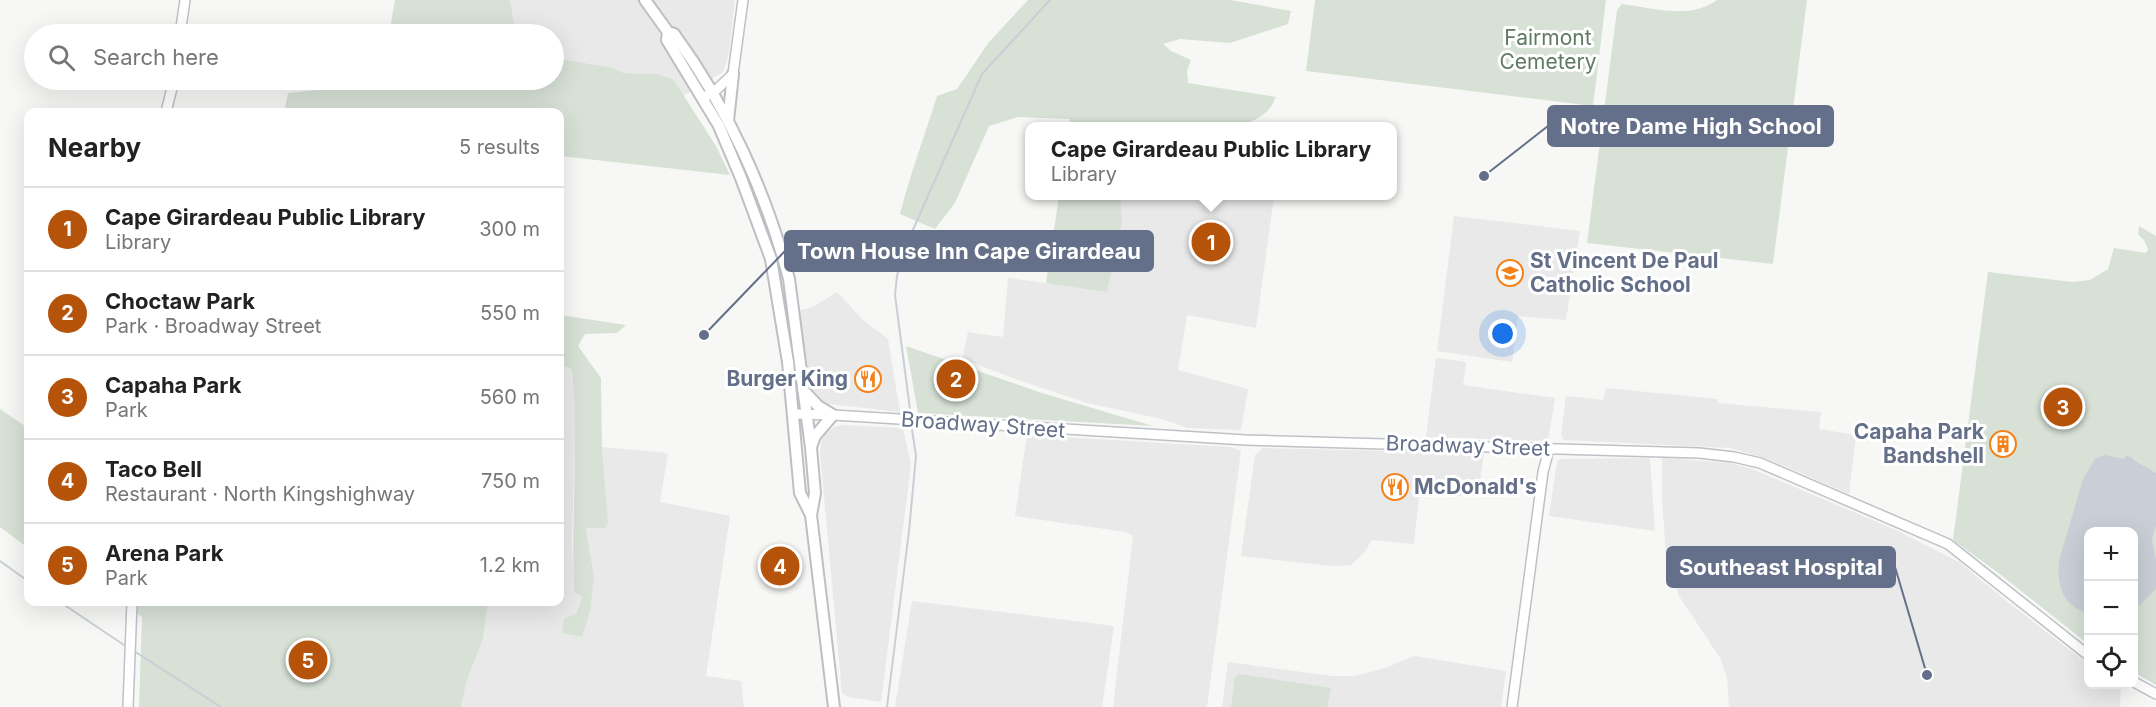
<!DOCTYPE html>
<html lang="en">
<head>
<meta charset="utf-8">
<style>
  :root { --surface:#fff; --page:#f6f6f6; --text:#222; --muted:#767676; --line:#e0e0e0; --accent:#b45309 }
  body { margin:0; font-family:Inter,sans-serif; background:var(--page); color:var(--text) }
  .controls { position:absolute; right:18px; bottom:18px; display:grid; overflow:hidden; border-radius:12px; box-shadow:0 6px 24px #0002 }
  .controls button { width:54px; height:54px; display:grid; place-items:center; padding:0; border:0; border-bottom:2px solid var(--line); background:var(--surface); color:var(--text); font:30px sans-serif }
  .you { position:absolute; left:1503px; top:334px; width:21px; height:21px; margin:-15px; border:4px solid #fff; border-radius:50%; background:#1a73e8; box-shadow:0 0 0 9px #1a73e833 }
  .badge { display:grid; place-items:center; width:39px; height:39px; border-radius:50%; background:var(--accent); color:#fff; font-size:20px; font-weight:700 }
  .pin { position:absolute; translate:-50% -50%; border:3px solid #fff; box-shadow:0 2px 6px #0006 }
  .popup { position:absolute; left:1025px; top:122px; width:372px; height:78px; box-sizing:border-box; display:grid; place-content:center; border-radius:12px; background:var(--surface); filter:drop-shadow(0 2px 4px #0005); font-size:20px; white-space:nowrap; color:var(--muted) }
  .popup b { font-size:22px; color:var(--text) }
  .popup::after { content:''; position:absolute; left:50%; top:100%; margin-left:-12px; border:12px solid transparent; border-top-color:var(--surface) }
  .list { margin:0; padding:0; list-style:none }
  h2 { display:flex; justify-content:space-between; align-items:center; height:78px; margin:0; padding:0 24px; font-size:26px }
  h2 small { font-size:20px; font-weight:400; color:var(--muted) }
  .list li { display:grid; grid-template-columns:39px 1fr auto; gap:18px; align-items:center; box-sizing:border-box; height:84px; padding:0 24px; border-top:2px solid var(--line) }
  .list b { display:block; font-size:22px; white-space:nowrap }
  .list p { margin:0; font-size:20px; white-space:nowrap; color:var(--muted) }
  .list em { font-size:20px; font-style:normal; color:var(--muted) }
  .icon { flex:none; width:33px; height:33px; fill:none; stroke:currentColor; stroke-width:2; stroke-linecap:round; stroke-linejoin:round }
  .map { position:relative; flex:none; width:2156px; height:707px; overflow:hidden }
  .search { position:absolute; background:var(--surface); box-shadow:0 6px 24px #0002; left:24px; top:24px; width:540px; height:66px; display:flex; align-items:center; gap:15px; box-sizing:border-box; padding:0 21px; border-radius:33px; color:var(--muted); font-size:22px }
  .panel { position:absolute; background:var(--surface); box-shadow:0 6px 24px #0002; left:24px; top:108px; width:540px; height:498px; border-radius:12px }
  .map>svg:first-child { display:block }
  .built { fill:#e8e9e8 }
  .green { fill:#d7e1d6 }
  .water { fill:#c8cfd6 }
  .lines { fill:none; stroke-linecap:round; stroke-linejoin:round }
  .stream { stroke:#c8cfd6; stroke-width:2 }
  .secondary-casing { stroke:#bec1c7; stroke-width:12 }
  .primary-casing { stroke:#bdbfc4; stroke-width:14 }
  .secondary { stroke:#fff; stroke-width:9 }
  .primary { stroke:#fff; stroke-width:10 }
  .labels { text-anchor:middle; stroke-width:6; stroke-linejoin:round; paint-order:stroke }
  .park-label { font-size:21px; fill:#607a61; stroke:#fff }
  .poi-label { font-size:21px; font-weight:bold; fill:#646f89; stroke:#fff; text-anchor:start }
  .street-label { font-size:21px; fill:#646f89; stroke:#fff }
  .leader { fill:none; stroke:#646f89; stroke-width:2 }
  .callout-dot { fill:#646f89; stroke:#fff; stroke-width:2 }
  .callout { fill:#646f89; stroke:#646f89; stroke-width:2 }
  .callout-label { font-size:22px; text-anchor:middle; font-weight:bold; fill:#fff }
</style>
</head>
<body>
<div class="map">
<svg width="2156" height="707" viewBox="0 0 2156 707">
  <rect width="100%" height="100%" fill="#f7f8f5"/>
  <!-- built -->
  <path class="built" d="M510,0H735L729,53L723,72L683,96L673,79L657,74L624,73L609,67L554,58V34H516Z
    M1120,196H1274L1256,328L1187,315L1178,370L1248,389L1241,430L1187,428L1162,419L1087,403L1018,380L968,361L963,356L968,332L1003,337L1008,278L1106,291Z
    M1454,216L1580,231L1566,320L1518,316L1512,362L1437,351Z
    M837,292L863,320L888,339L900,412L829,404L815,398L807,380L800,310L813,307Z
    M1436,358L1466,362L1463,385L1555,398L1548,441L1426,437Z
    M560,365L572,369L576,412L572,542L574,592L582,597L576,614L567,633L582,637L594,577L586,528H605L608,523L602,447L668,453L660,502L730,516L706,676L741,681L744,707H461L467,680L483,639L488,602H560Z
    M1606,388L1718,399V403L1821,412L1819,429L1856,435L1849,494L1768,459L1730,448L1564,440L1561,435L1566,396L1603,400Z
    M842,425L903,428L911,465L881,702L848,697L842,693L820,452L823,436L834,427Z
    M1027,435L1231,447L1241,451L1207,707H1113L1133,536L1126,532L1015,516Z
    M1262,448L1484,453L1478,496H1419L1414,544L1372,540L1363,554L1351,565L1333,566L1241,556L1255,455Z
    M1650,458L1655,531L1549,516L1557,462L1560,459Z
    M1662,458L1730,463L1752,469L1896,530L1959,562L2004,599L2088,664V684L2119,685L2121,686L2120,707H1729L1727,677L1720,658L1679,596L1669,570L1666,558L1662,496Z
    M912,601L1114,626L1102,707H895Z
    M1414,656L1506,671L1501,707H1222L1228,662L1332,676H1354L1385,668Z"/>
  <!-- green -->
  <path class="green" d="M395,0H510L516,34H389Z
    M1028,0H1231L1291,11L1288,24L1230,43L1180,39L1163,44L1171,51L1191,60L1187,71L1188,83L1276,97C1273,103 1270,110 1265,113C1246,131 1211,125 1186,124L1185,127H1069L1070,119L1018,117L989,126L955,203L935,229L900,214C910,174 925,135 937,96L957,89L989,42Z
    M1315,0H1606L1593,106L1306,71Z
    M1717,0H1807L1773,264L1587,243L1617,10L1622,4C1653,8 1690,20 1717,0Z
    M554,58L609,67L624,73L657,74L673,79L716,146L730,175L560,156V112H284L288,93L385,83V80H554Z
    M1059,196H1120L1122,222L1107,292L1046,283Z
    M2139,226L2156,236V685L2134,672V532H2088V644L2001,575L1953,540L1988,272L2073,282L2090,280L2108,269L2114,248L2146,253L2148,249L2144,240L2138,234Z
    M560,315L626,325L617,333L585,334L578,346L601,378L602,447L608,523L605,528H586L594,577L590,611L582,637L562,633L564,619L576,614L582,597L574,592C571,518 579,443 572,369L560,365Z
    M906,346L1042,393L1153,426L918,413Z
    M0,409L28,428V548L0,527Z
    M119,602H488L483,639L467,680L461,707H139L142,617Z
    M1239,674L1331,688L1327,707H1231L1235,677Z"/>
  <!-- water -->
  <path class="water" d="M2105,455L2123,459L2127,456L2132,458L2135,461L2156,473V526L2152,539L2156,560V589L2134,610V532H2088V614C2062,604 2057,586 2059,561L2083,479L2095,459Z"/>
  <g class="lines">
    <!-- stream -->
    <path class="stream" d="M911,417L895,295L897,276L904,250L982,74L1050,0
      M0,561L28,581
      M60,602L127,647
      M134,651L221,707
      M887,707L909,531L916,456L911,423"/>
    <defs>
      <path id="secondary" d="M180,34L185,0
        M702,98L714,92L733,74L743,0
        M166,112L174,80
        M793,414L833,415L1246,440L1699,453L1734,457L1760,463L1948,544L2088,655
        M2134,682L2156,694
        M128,707L132,602
        M1512,707L1543,472L1549,449"/>
      <path id="primary" d="M645,0L668,32L674,34C727,106 766,192 789,279L811,448L815,493L811,515L834,707
        M668,32L667,40L719,126L741,178L771,259L788,362L800,493L811,515
        M728,121L733,74
        M803,390L818,406L833,415L815,436L811,447"/>
    </defs>
    <!-- secondary casing -->
    <use href="#secondary" class="secondary-casing"/>
    <!-- primary casing -->
    <use href="#primary" class="primary-casing"/>
    <!-- secondary -->
    <use href="#secondary" class="secondary"/>
    <!-- primary -->
    <use href="#primary" class="primary"/>
  </g>
  <!-- icons -->
  <defs>
    <symbol id="school-ring" viewBox="-11 -11 22 22"><circle r="9.5" fill="#fff" stroke="#f48219" stroke-width="1.5"/><path d="M0-5L7-2L0 1L-7-2ZM-4 1L0 2.5L4 1V4Q0 6-4 4Z" fill="#f48219"/></symbol>
    <symbol id="restaurant-ring" viewBox="-11 -11 22 22"><circle r="9.5" fill="#fff" stroke="#f48219" stroke-width="1.5"/><path d="M-5-6h1v4h1v-4h1v4h1v-4h1v5L-1.5 .5V6h-2V.5L-5-1ZM5-6V6H3V1.5H1.5Q1.5-4 5-6Z" fill="#f48219"/></symbol>
    <symbol id="building-ring" viewBox="-11 -11 22 22"><circle r="9.5" fill="#fff" stroke="#f48219" stroke-width="1.5"/><path d="M-4-6H4V6H1V3H-1V6H-4ZM-2.5-4.3h1.7v1.8h-1.7ZM.8-4.3h1.7v1.8H.8ZM-2.5-1h1.7V.8h-1.7ZM.8-1h1.7V.8H.8Z" fill="#f48219"/></symbol>
  </defs>
  <g fill-rule="evenodd">
    <use href="#school-ring" x="1495" y="258" width="30" height="30"/>
    <use href="#restaurant-ring" x="853" y="364" width="30" height="30"/>
    <use href="#building-ring" x="1988" y="429" width="30" height="30"/>
    <use href="#restaurant-ring" x="1380" y="472" width="30" height="30"/>
  </g>
  <g class="labels">
    <!-- park labels -->
    <g class="park-label">
      <text x="1548" y="45">Fairmont<tspan x="1548" dy="24">Cemetery</tspan></text>
    </g>
    <!-- poi labels -->
    <g class="poi-label">
      <text x="1530" y="268">St Vincent De Paul<tspan x="1530" dy="24">Catholic School</tspan></text>
      <text x="848" y="386" text-anchor="end">Burger King</text>
      <text x="1984" y="439" text-anchor="end">Capaha Park<tspan x="1984" dy="24">Bandshell</tspan></text>
      <text x="1414" y="494">McDonald's</text>
    </g>
    <!-- street labels -->
    <g class="street-label">
      <text transform="translate(983 425) rotate(4)" y="7">Broadway Street</text>
      <text transform="translate(1468 446) rotate(2)" y="7">Broadway Street</text>
    </g>
  </g>
  <!-- callouts -->
  <path class="leader" d="M1484 176L1548 126M704 335L785 251M1927 675L1895 567"/>
  <g class="callout-dot">
    <circle cx="1484" cy="176" r="6"/>
    <circle cx="704" cy="335" r="6"/>
    <circle cx="1927" cy="675" r="6"/>
  </g>
  <g class="callout">
    <rect x="1548" y="106" width="285" height="40" rx="6"/>
    <rect x="785" y="231" width="368" height="40" rx="6"/>
    <rect x="1667" y="547" width="228" height="40" rx="6"/>
  </g>
  <g class="callout-label">
    <text x="1691" y="134">Notre Dame High School</text>
    <text x="969" y="259">Town House Inn Cape Girardeau</text>
    <text x="1781" y="575">Southeast Hospital</text>
  </g>
</svg>
<div class="controls">
<button>+</button>
<button>−</button>
<button><svg class="icon" aria-label="locate" viewBox="0 0 24 24"><circle cx="12" cy="12" r="6"/><path d="M12 2v4M12 18v4M2 12h4M18 12h4"/></svg></button>
</div>
<div class="you"></div>
<div class="pin badge" style="left:1211px;top:242px">1</div>
<div class="popup"><b>Cape Girardeau Public Library</b>Library</div>
<div class="pin badge" style="left:956px;top:379px">2</div>
<div class="pin badge" style="left:2063px;top:407px">3</div>
<div class="pin badge" style="left:780px;top:566px">4</div>
<div class="pin badge" style="left:308px;top:660px">5</div>
<div class="search"><svg class="icon" aria-label="search" viewBox="0 0 24 24"><circle cx="10" cy="10" r="6"/><path d="M15 15l6 6"/></svg>Search here</div>
<section class="panel">
<h2>Nearby<small>5 results</small></h2>
<ul class="list">
<li><span class="badge">1</span><div><b>Cape Girardeau Public Library</b><p>Library</p></div><em>300 m</em></li>
<li><span class="badge">2</span><div><b>Choctaw Park</b><p>Park · Broadway Street</p></div><em>550 m</em></li>
<li><span class="badge">3</span><div><b>Capaha Park</b><p>Park</p></div><em>560 m</em></li>
<li><span class="badge">4</span><div><b>Taco Bell</b><p>Restaurant · North Kingshighway</p></div><em>750 m</em></li>
<li><span class="badge">5</span><div><b>Arena Park</b><p>Park</p></div><em>1.2 km</em></li>
</ul>
</section>
</div>
</body>
</html>
